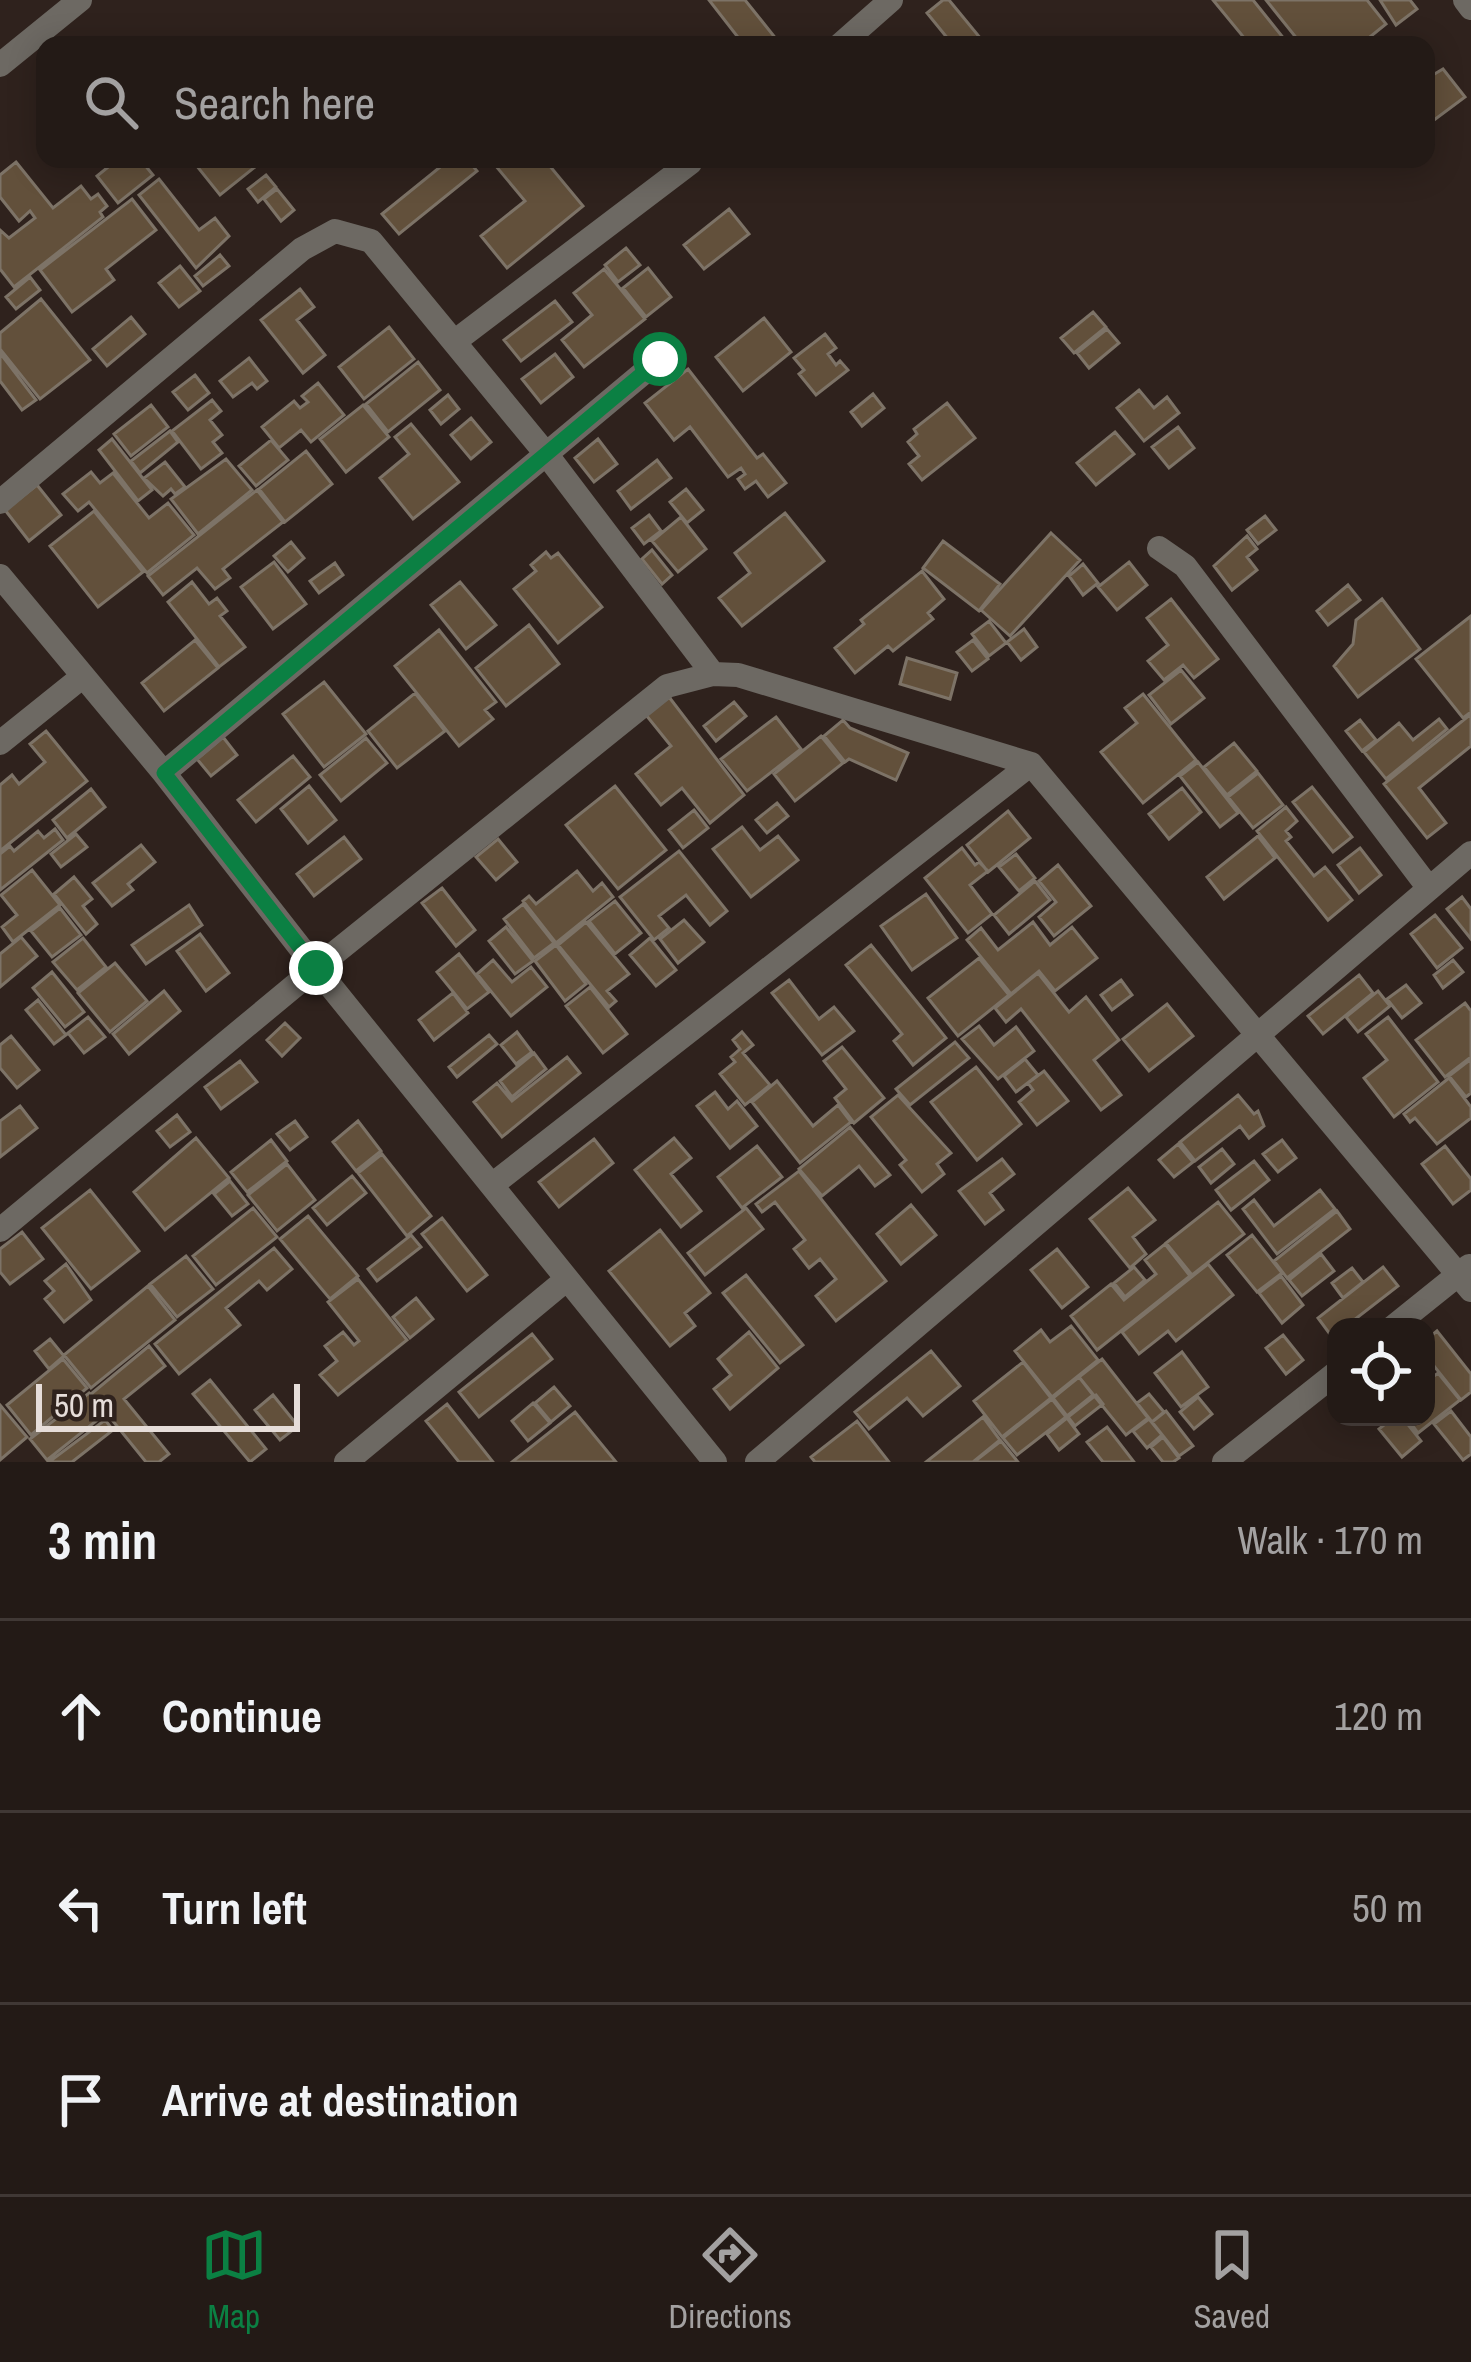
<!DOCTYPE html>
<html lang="en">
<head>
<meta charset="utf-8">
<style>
  :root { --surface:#231a16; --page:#2f2723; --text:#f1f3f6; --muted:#a3a1a1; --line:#403835; --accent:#0b8043 }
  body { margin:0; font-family:"Archivo Narrow",sans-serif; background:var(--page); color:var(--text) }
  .controls { position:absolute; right:36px; bottom:36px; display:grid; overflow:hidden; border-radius:24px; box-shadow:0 6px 30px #0003 }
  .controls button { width:108px; height:108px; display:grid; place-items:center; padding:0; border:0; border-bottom:3px solid var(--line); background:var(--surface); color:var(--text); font:60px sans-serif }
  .scale { position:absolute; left:36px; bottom:30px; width:264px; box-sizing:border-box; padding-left:12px; border:6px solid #e6ddd9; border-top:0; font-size:33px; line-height:42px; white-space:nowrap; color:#e6ddd9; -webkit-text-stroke:9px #2f221d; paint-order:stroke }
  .stop { position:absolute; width:36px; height:36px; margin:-27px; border:9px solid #0b8043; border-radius:50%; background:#fff }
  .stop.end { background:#0b8043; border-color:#fff; box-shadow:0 3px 12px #0008 }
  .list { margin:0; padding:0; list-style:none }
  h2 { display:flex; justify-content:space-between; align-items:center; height:156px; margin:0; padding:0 48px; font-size:51px }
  h2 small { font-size:39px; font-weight:400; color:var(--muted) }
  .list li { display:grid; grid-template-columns:78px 1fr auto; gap:36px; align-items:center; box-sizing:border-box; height:192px; padding:0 48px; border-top:3px solid var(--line) }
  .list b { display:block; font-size:45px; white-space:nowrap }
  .list em { font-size:39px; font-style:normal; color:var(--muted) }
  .icon { flex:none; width:66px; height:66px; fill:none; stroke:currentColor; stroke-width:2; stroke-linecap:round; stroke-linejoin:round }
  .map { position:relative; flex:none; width:1471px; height:1462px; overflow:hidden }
  .search { position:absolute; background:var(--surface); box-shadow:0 6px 30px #0003; left:36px; right:36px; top:36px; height:132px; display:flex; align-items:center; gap:30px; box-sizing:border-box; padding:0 42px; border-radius:24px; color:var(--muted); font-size:45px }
  .sheet { height:732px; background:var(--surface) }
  nav { display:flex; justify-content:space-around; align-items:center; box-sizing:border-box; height:168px; border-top:3px solid var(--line); background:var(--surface); font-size:33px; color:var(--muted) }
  nav a { display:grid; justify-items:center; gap:6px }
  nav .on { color:var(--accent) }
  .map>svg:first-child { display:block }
  .building { fill:#62503b; stroke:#7d7367; stroke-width:3 }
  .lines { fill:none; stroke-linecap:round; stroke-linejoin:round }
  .minor { stroke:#6d6963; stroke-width:24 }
  .route { stroke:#0b8043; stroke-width:15 }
</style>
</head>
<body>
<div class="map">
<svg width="1471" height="1462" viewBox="0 0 1471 1462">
  <rect width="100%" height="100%" fill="#2f221d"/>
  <!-- building -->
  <path class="building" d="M709,0H745L781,45H744Z
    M943,0H949L986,45H953L927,13Z
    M1213,0H1253L1289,45H1250Z
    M1266,0H1367L1386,24L1360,45H1302Z
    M1380,0H1410L1417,9L1396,25Z
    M1443,69L1465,97L1426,126V79Z
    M118,159H140L153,175L118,203L97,176Z
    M249,159L255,167L220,195L192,160Z
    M450,159H467L477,171L399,234L382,214Z
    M490,159H544L583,206L507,268L481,236L525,201Z
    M16,162L53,208L81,186L91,199L98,194L107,206L100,212L103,217L14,287L0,269V230L9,238L35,218L30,211L19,221L0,197V175Z
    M266,175L276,187L258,202L248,189Z
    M159,179L199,230L215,218L229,236L196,268L139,195Z
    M277,189L294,210L281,221L264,199Z
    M132,199L156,230L106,269L114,280L72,312L40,270Z
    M729,209L749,234L704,269L684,245Z
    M626,248L640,265L618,282L605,265Z
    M220,255L229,266L203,286L195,276Z
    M180,266L200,291L179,307L159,283Z
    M648,268L671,297L646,317L623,288Z
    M604,269L645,319L584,367L562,340L592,315L574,293Z
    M30,277L40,290L16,309L6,297Z
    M300,289L314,307L297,320L325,355L303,373L261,320Z
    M41,299L90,360L40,399L0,349V333Z
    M555,301L572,322L521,361L504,340Z
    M1093,312L1106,327L1074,353L1061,338Z
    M131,317L145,334L107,366L93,349Z
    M764,318L791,352L743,391L716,357Z
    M389,327L414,359L364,399L339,367Z
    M1107,329L1119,343L1089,368L1077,353Z
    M825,334L836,348L828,354L836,365L840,361L848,370L816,395L799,374L804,370L794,358Z
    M0,353L36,400L22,410L0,381Z
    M555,354L573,377L541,403L522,379Z
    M249,358L267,381L257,389L252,383L233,397L220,381Z
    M418,362L440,390L388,432L366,404Z
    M688,369L757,458L763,454L786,483L768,497L756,481L745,489L738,479L745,474L741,468L728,477L690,427L674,440L645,403Z
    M195,375L209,393L188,410L173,392Z
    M318,383L344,415L311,442L301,430L279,448L262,427L294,401L300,408L308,402L302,396Z
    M1139,390L1154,408L1167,397L1179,413L1144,441L1117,408Z
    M873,394L884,408L862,426L851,412Z
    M448,395L459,409L441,424L430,410Z
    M212,400L221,411L210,420L222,435L213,442L222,453L201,469L172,431Z
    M947,403L975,438L922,480L909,464L919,456L908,442L917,434L914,429Z
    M151,405L168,427L131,456L114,434Z
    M363,405L389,437L346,472L320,439Z
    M471,418L491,442L471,459L451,435Z
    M411,424L459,482L413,519L380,478L409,454L395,437Z
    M1178,427L1194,448L1169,468L1152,447Z
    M170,431L178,442L140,473L131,461Z
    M1115,432L1134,454L1096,485L1077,463Z
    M112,439L152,490L138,501L99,450Z
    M598,439L617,464L594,482L575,458Z
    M271,440L288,460L256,486L239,466Z
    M306,451L332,484L285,522L259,489Z
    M226,459L252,490L198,534L171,499Z
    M657,460L671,478L631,509L618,491Z
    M165,462L185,487L175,494L171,489L163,496L144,478Z
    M91,472L100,483L113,473L149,518L168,503L194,535L147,573L89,502L78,511L63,494Z
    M37,485L61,515L29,541L5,510Z
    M686,489L703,510L687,523L670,502Z
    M257,490L283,522L223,569L230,578L215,589L197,568L163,595L148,576Z
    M94,511L143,572L98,607L50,546Z
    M785,513L824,561L742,626L719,598L750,573L735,553Z
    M649,515L661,531L644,544L632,528Z
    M1265,516L1276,530L1258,544L1247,530Z
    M681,517L706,549L678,572L652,541Z
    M1051,533L1080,560L1010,636L981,610Z
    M1247,536L1257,549L1247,557L1257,570L1232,590L1214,566Z
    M943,541L1000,584L979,611L923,568Z
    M291,542L304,558L288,572L274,556Z
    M652,550L672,575L662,584L642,559Z
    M546,552L551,558L558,553L602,607L558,643L514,589L536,571L531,565Z
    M274,562L306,604L273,629L241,587Z
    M1129,562L1147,585L1117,610L1098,587Z
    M335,563L343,575L319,593L310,581Z
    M1083,564L1098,583L1083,595L1069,576Z
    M922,571L944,599L928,613L933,619L893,651L888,646L855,673L835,648L864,624L861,620Z
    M192,582L209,604L217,598L227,611L220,616L245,647L219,667L168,602Z
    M460,582L496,625L466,649L431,605Z
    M1348,585L1360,600L1328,625L1317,611Z
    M1171,599L1218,659L1194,678L1183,665L1164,680L1148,661L1168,645L1147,618Z
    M1382,599L1420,649L1358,697L1334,666L1353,644L1356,620Z
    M1471,616V712L1463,718L1416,659Z
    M989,621L1006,643L989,656L972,634Z
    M529,625L559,664L506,706L476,668Z
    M1024,629L1037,647L1021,660L1007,642Z
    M439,630L496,702L485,710L493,719L459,746L395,666Z
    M195,640L218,668L164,711L142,683Z
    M973,640L988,659L972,671L957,652Z
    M907,658L957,673L950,699L900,684Z
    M1181,670L1204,698L1171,724L1149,695Z
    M324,682L366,734L324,767L283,714Z
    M415,693L445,731L397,768L368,731Z
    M1143,694L1196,760L1143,803L1101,752L1137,723L1125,708Z
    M669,697L744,795L710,823L682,788L661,805L636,774L671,746L646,715Z
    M734,702L746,716L716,741L704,726Z
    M1471,714V746L1419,788L1446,823L1427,838L1384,784Z
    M776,717L801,749L747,791L721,759Z
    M1439,719L1447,729L1386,779L1364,752L1399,723L1413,740Z
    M843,720L850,728L908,753L896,780L849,759L845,762L824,736Z
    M1360,720L1376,740L1362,751L1346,731Z
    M46,731L87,781L0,851V785L12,775L19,784L45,762L30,744Z
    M821,736L843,763L795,801L774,774Z
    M223,737L237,755L211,776L197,759Z
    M366,738L387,763L341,801L320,775Z
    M1234,743L1257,771L1227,795L1204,767Z
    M293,756L310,777L256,822L238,800Z
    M1198,762L1238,813L1220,827L1180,776Z
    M1258,773L1283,805L1253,828L1228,797Z
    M309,786L336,820L308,843L281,809Z
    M615,786L666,850L618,889L566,825Z
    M1312,787L1352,837L1333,852L1293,802Z
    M1182,788L1201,812L1169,839L1149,814Z
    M91,789L105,807L67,838L53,820Z
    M777,803L788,816L767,833L756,820Z
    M1286,807L1297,821L1286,831L1291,837L1286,841L1314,876L1325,867L1352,900L1328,920L1257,831Z
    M694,810L708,828L683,848L669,830Z
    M1008,811L1030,838L988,872L967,845Z
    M742,827L760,850L778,836L798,860L751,897L713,849Z
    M55,829L63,840L0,890V854L10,846L14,851L38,831L44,838Z
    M76,834L87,847L61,867L51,854Z
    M1258,836L1275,858L1224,899L1207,877Z
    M344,837L361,859L314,896L297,874Z
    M498,839L517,862L496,880L476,857Z
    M141,845L155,862L128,884L133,890L112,906L93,883Z
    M962,848L975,865L979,862L988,871L970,885L992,914L968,933L925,878Z
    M1360,848L1381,875L1359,893L1338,865Z
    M679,851L727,911L710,925L686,895L659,916L669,928L654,940L620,897Z
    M1016,854L1035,878L1019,891L999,867Z
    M1058,865L1091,906L1054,936L1039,917L1056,902L1039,881Z
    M32,870L60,905L13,942L2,927L17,915L1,895Z
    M577,871L593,891L602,883L613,897L556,943L523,901L529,896L536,904Z
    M74,877L92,899L83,906L97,924L86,934L54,894Z
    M1035,881L1050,900L1009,934L994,915Z
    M442,888L475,930L456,946L422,903Z
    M926,894L957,938L912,970L881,926Z
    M1462,897L1471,909V939L1447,909Z
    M615,901L641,933L615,954L589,921Z
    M523,904L554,943L534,958L504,919Z
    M189,905L202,925L146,964L132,945Z
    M60,908L81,935L52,957L31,931Z
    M1435,915L1462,948L1437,968L1411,934Z
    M684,920L704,942L678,963L660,939Z
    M586,922L629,974L607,991L616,1001L609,1007L558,945Z
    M1033,922L1050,945L1072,927L1097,958L1055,991L1039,971L1011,994L967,940L981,928L998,950Z
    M506,927L533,961L515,974L489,941Z
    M200,934L229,973L206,991L177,951Z
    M21,937L37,956L0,987V954Z
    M83,938L106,967L77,990L53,962Z
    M650,938L676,970L656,986L630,955Z
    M556,945L586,984L565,1001L535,961Z
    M871,945L946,1038L913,1065L894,1041L902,1034L846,965Z
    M459,954L489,992L467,1009L437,972Z
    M979,958L1009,995L958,1036L928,998Z
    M493,960L512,982L531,967L547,987L511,1016L477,974Z
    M1453,960L1463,972L1443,988L1434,975Z
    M115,963L147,1001L110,1032L78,993Z
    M52,972L84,1012L65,1027L33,988Z
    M1038,973L1069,1012L1086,997L1119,1040L1094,1060L1121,1095L1101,1110L1021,1009L1006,1022L995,1008Z
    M1359,975L1373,993L1323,1034L1308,1016Z
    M789,980L819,1019L834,1007L854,1031L822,1055L772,993Z
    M1121,980L1132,995L1112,1010L1101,995Z
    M1406,985L1421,1003L1402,1018L1387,999Z
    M590,987L627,1034L603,1053L566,1006Z
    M164,991L180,1011L129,1054L113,1034Z
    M1378,991L1390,1006L1358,1032L1346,1017Z
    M453,993L468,1013L434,1040L419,1020Z
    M38,1000L66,1035L54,1044L26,1010Z
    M1465,1003L1471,1011V1057L1445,1077L1416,1040Z
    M1167,1004L1193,1036L1149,1071L1123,1039Z
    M88,1017L105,1037L84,1053L68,1033Z
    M1388,1017L1438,1082L1394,1117L1364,1078L1387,1060L1366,1034Z
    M285,1023L300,1038L282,1056L267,1040Z
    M979,1026L994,1045L1016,1027L1034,1051L998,1079L962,1039Z
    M517,1032L532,1052L516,1064L501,1045Z
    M742,1032L753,1045L743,1053L770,1085L745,1105L720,1074L735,1062L731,1057L740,1049L733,1040Z
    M489,1035L497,1044L457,1077L449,1067Z
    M11,1036L39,1070L17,1088L0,1068V1045Z
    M955,1042L969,1058L910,1105L896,1089Z
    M842,1047L884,1098L854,1123L835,1098L846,1089L824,1061Z
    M534,1053L546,1069L512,1097L500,1081Z
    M567,1057L580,1073L502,1137L474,1102L497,1083L512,1101Z
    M1025,1059L1038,1075L1016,1092L1004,1076Z
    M1471,1059V1093L1466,1097L1449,1076Z
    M240,1061L257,1082L221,1109L205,1087Z
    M976,1067L1021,1124L977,1160L931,1102Z
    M1044,1071L1068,1101L1037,1125L1019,1102L1033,1090L1028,1083Z
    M1449,1078L1471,1107V1118L1437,1144L1415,1118L1410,1122L1404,1114Z
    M777,1081L813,1126L838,1105L851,1122L800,1163L752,1102Z
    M715,1092L728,1109L737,1101L757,1126L730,1148L697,1106Z
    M898,1095L951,1153L937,1164L944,1174L922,1192L900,1165L906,1160L871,1117Z
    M1238,1095L1254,1114L1258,1111L1264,1126L1249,1138L1240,1126L1195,1161L1180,1142Z
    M20,1106L37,1128L0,1157V1121Z
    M177,1115L190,1132L170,1147L157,1131Z
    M295,1121L307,1137L290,1150L277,1134Z
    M358,1121L381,1151L356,1171L333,1142Z
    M850,1127L890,1175L875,1186L859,1166L822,1196L799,1169Z
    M196,1138L229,1178L165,1230L134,1192Z
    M674,1138L691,1158L671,1174L701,1211L681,1227L635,1170Z
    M594,1139L613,1163L559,1207L539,1182Z
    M271,1140L287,1161L247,1192L231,1172Z
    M1282,1140L1296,1158L1278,1172L1263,1154Z
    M1178,1144L1193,1162L1174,1177L1159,1160Z
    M757,1146L782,1177L742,1208L718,1177Z
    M1445,1146L1471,1179V1190L1453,1204L1422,1164Z
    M1222,1149L1234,1164L1211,1183L1199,1167Z
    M382,1154L431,1216L407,1236L358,1173Z
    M1002,1159L1014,1174L990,1193L1003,1210L985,1224L959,1191Z
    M1254,1161L1269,1180L1231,1210L1216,1190Z
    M287,1164L315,1200L277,1231L248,1195Z
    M799,1171L886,1281L836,1321L816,1296L836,1279L820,1259L809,1268L794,1249L805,1240L775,1202L762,1212L756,1204Z
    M352,1176L366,1193L327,1225L313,1208Z
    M230,1181L248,1204L232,1216L214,1194Z
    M1128,1188L1155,1220L1133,1237L1146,1254L1130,1268L1090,1219Z
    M90,1190L139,1251L91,1289L42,1228Z
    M1320,1190L1335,1209L1277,1254L1243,1209L1254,1200L1274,1226Z
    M1218,1202L1244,1234L1192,1275L1166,1243Z
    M911,1205L936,1235L901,1264L877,1234Z
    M253,1208L277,1237L216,1285L193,1256Z
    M746,1208L763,1229L705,1275L688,1253Z
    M1337,1211L1350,1229L1287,1278L1274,1261Z
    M308,1216L358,1276L330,1299L280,1239Z
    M442,1218L487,1275L467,1291L422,1234Z
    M660,1230L710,1293L685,1313L695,1326L670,1346L609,1271Z
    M22,1232L43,1259L10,1284L0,1272V1249Z
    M411,1235L421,1247L377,1281L368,1269Z
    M1252,1235L1282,1273L1257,1292L1227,1255Z
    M1165,1244L1190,1276L1097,1350L1071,1316L1111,1284L1124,1300L1156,1274L1145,1260Z
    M274,1248L292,1269L267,1290L259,1281L226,1308L240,1325L179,1374L155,1344Z
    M1057,1249L1088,1287L1062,1308L1031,1270Z
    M1321,1254L1334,1271L1302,1296L1289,1280Z
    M186,1256L213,1289L177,1317L150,1284Z
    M66,1264L91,1300L64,1322L45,1299L54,1291L45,1281Z
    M1208,1264L1233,1295L1176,1341L1168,1331L1139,1354L1122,1332Z
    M1134,1267L1145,1280L1125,1297L1114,1283Z
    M1383,1267L1398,1286L1345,1327H1336L1332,1337L1318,1318Z
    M1352,1268L1363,1282L1343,1298L1332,1283Z
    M746,1275L803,1345L780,1363L723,1293Z
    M1281,1276L1303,1305L1282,1323L1259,1293Z
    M358,1279L407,1340L338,1395L320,1375L337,1361L325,1346L343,1332L354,1345L359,1341L328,1302Z
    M148,1286L175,1320L91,1388L64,1355Z
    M416,1298L433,1319L410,1338L393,1317Z
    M1071,1326L1098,1360L1052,1397L1015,1351L1041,1330L1050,1342Z
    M1437,1331L1471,1374V1392L1461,1400L1426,1356V1340Z
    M749,1332L778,1368L730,1409L714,1389L731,1375L718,1359Z
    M532,1334L552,1359L479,1417L459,1392Z
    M1283,1335L1303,1360L1286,1374L1266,1348Z
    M50,1339L64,1356L49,1369L35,1351Z
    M149,1346L165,1366L124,1399L169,1454L159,1462H146L91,1394Z
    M931,1351L960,1386L923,1416L907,1398L869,1429L855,1412Z
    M1182,1352L1208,1387L1181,1407L1155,1373Z
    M63,1359L87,1388L31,1435L7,1405Z
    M1102,1359L1148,1418L1126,1435L1079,1377Z
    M1023,1362L1051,1398L1002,1437L974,1401Z
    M1438,1373L1460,1400L1418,1433L1406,1417H1426V1382Z
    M1079,1377L1093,1395L1067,1416L1053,1398Z
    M210,1380L266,1449L250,1462L193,1394Z
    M554,1387L570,1406L551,1422L535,1403Z
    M89,1393L105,1414L47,1460L30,1439Z
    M1149,1394L1164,1412L1152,1422L1137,1403Z
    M273,1395L298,1426L280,1440L255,1410Z
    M1096,1395L1103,1404L1075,1426L1068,1417Z
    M1198,1397L1212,1414L1194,1429L1180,1412Z
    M1052,1399L1066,1417L1017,1455L1003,1438Z
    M533,1403L550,1423L528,1441L512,1421Z
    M447,1404L493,1462H459L426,1421Z
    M0,1405L27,1437L0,1460Z
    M1166,1411L1193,1446L1179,1456L1152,1422Z
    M1451,1411L1471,1437V1454L1463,1460L1434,1424Z
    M575,1412L616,1462H512Z
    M983,1417L1000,1440L973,1462H926Z
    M1394,1417H1402L1421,1441L1402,1457L1379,1429Z
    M1067,1418L1079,1434L1059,1450L1047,1434Z
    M1149,1419L1162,1435L1147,1448L1133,1431Z
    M105,1420L113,1430L72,1462H49Z
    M857,1421L889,1462H815L811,1457Z
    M1107,1427L1134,1462H1103L1087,1442Z
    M1163,1437L1179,1458L1173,1462H1163L1151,1447Z
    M1001,1441L1018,1462H974Z"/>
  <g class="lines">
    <!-- minor -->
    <path class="minor" d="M1465,0L1471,8
      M840,45L891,0
      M0,65L80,0
      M454,342L690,163
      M0,502L302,249L335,231L371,241L547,455L713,674
      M1159,548L1185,566L1428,887
      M0,576L164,773L316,968L715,1462
      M0,743L82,677
      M164,773L660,359
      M492,1185L1031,764
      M0,1230L316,968L667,686L713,674L738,675L1031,764L1471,1290
      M1393,1327L1469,1266
      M346,1462L567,1279
      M757,1462L1471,853
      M1224,1462L1336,1373"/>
  </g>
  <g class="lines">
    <!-- route -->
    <path class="route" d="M316,968L164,773L660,359"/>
  </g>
</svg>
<div class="controls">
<button><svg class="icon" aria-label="locate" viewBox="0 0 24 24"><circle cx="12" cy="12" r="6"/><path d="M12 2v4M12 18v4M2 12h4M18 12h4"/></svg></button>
</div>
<div class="scale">50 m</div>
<div class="stop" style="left:660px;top:359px"></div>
<div class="stop end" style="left:316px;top:968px"></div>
<div class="search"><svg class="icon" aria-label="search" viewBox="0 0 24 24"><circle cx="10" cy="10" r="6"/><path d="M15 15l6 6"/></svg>Search here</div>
</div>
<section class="sheet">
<h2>3 min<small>Walk · 170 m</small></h2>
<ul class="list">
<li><svg class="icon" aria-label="ahead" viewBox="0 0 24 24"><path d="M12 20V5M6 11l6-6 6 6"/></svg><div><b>Continue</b></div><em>120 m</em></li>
<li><svg class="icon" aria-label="left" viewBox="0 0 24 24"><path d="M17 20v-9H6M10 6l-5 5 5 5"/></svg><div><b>Turn left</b></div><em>50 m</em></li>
<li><svg class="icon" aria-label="arrive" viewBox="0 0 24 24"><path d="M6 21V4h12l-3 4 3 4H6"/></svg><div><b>Arrive at destination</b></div></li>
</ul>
</section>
<nav>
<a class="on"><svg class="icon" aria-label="map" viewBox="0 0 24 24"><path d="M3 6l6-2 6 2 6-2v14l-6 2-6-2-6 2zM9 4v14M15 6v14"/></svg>Map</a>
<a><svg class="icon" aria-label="directions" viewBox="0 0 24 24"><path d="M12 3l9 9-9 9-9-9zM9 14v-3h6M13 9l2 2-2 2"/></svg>Directions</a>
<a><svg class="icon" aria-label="saved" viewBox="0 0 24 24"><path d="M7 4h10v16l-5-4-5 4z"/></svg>Saved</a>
</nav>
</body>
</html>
